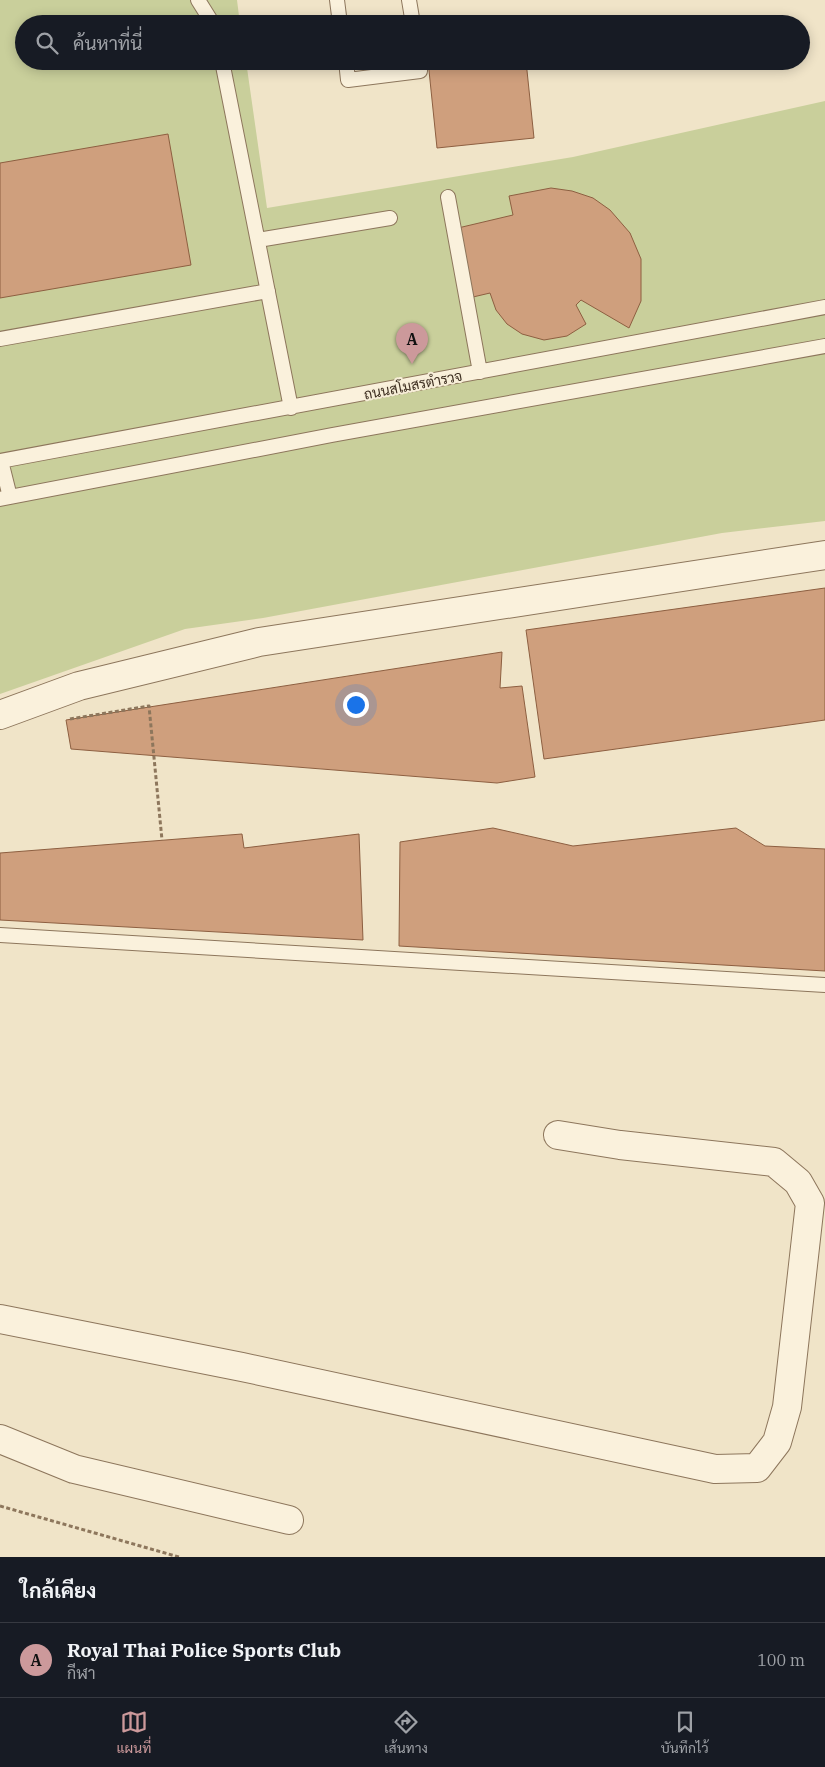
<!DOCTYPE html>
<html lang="th">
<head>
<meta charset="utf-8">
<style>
  :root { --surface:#171b24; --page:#242831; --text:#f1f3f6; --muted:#9ea1a6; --line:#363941; --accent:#cc999b }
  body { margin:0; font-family:"IBM Plex Serif",Sarabun,serif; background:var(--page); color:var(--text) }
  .you { position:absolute; left:355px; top:704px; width:18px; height:18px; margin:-12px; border:4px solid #fff; border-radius:50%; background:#1a73e8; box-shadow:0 0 0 8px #1a73e833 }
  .badge { display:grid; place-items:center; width:32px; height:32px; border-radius:50%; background:var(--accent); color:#111; font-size:16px; font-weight:700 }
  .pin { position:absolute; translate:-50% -41px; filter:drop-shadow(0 1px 2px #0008) }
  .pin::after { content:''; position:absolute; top:26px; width:18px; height:15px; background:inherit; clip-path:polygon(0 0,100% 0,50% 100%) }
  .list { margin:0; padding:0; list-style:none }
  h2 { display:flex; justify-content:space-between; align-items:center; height:65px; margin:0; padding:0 20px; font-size:21px }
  h2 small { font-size:16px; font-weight:400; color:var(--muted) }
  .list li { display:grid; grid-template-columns:32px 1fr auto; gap:15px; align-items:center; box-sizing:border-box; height:75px; padding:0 20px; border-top:1px solid var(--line) }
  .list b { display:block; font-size:19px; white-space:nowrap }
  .list p { margin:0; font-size:16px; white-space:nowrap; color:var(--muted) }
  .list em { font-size:16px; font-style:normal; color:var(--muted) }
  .icon { flex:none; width:28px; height:28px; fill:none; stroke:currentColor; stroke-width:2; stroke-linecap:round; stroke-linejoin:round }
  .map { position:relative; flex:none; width:825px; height:1557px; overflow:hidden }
  .search { position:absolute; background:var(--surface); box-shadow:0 2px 12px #0003; left:15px; right:15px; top:15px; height:55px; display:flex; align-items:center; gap:12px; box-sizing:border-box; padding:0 18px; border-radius:28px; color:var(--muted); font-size:19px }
  .sheet { height:140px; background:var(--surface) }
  nav { display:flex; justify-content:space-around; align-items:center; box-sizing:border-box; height:70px; border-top:1px solid var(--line); background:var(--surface); font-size:14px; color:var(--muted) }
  nav a { display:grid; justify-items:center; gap:2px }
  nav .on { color:var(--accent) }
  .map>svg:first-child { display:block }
  .green { fill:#c9cf9b }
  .building { fill:#cf9f7d; stroke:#8d5f41 }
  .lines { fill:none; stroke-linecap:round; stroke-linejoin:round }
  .lane-casing { stroke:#8d765c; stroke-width:16 }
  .street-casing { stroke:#8d765c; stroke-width:30 }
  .path { stroke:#8d765c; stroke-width:3; stroke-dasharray:4 2.5; stroke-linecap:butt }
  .lane { stroke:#faf1dc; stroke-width:14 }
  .street { stroke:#faf1dc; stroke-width:28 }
  .labels { text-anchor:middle; stroke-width:4; stroke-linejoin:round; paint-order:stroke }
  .street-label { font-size:14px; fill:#3d2e20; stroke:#f7eed8 }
</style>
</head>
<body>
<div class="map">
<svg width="825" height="1557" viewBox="0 0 825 1557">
  <rect width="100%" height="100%" fill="#f0e4c8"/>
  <!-- green -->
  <path class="green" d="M0,0H237L240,24H24V61H246L267,208L573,157L825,101V521L722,533L263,618L185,629L0,694Z"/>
  <!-- building -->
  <path class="building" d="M521,20L522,24H487Z
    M428,61H526L534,138L437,148Z
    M168,134L191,265L0,298V163Z
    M551,188L572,191L593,198L610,210L630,233L641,259V301L629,328L581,300L576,305L586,324L567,336L544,340L522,334L507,324L496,310L490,293L473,297L458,228L513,215L509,196Z
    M825,588V720L544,759L526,630Z
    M502,652L500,688L522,686L535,777L497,783L71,749L66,720Z
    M493,828L573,846L736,828L765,846L825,849V971L399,946L400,842Z
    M242,834L244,848L359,834L363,940L0,920V853Z"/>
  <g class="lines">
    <defs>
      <path id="lane" d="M198,0L213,24
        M337,0L340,24
        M409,0L413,24
        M222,61L291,408
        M346,61L348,80L420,71L418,61
        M448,197L480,372
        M258,240L390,218
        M0,339L268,291
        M0,461L825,307
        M1,461L10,497
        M0,499L332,435L825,346
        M0,935L825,985"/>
      <path id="street" d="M0,715L79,686L259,642L825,555
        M0,1319L242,1367L715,1469L757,1468L777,1442L787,1407L810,1203L798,1182L774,1162L620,1145L558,1135
        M0,1439L74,1469L289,1520"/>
    </defs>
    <!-- lane casing -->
    <use href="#lane" class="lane-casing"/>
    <!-- street casing -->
    <use href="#street" class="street-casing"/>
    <!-- path -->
    <path class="path" d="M70,719L149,706L162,840
      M0,1506L179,1557"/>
    <!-- lane -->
    <use href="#lane" class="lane"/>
    <!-- street -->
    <use href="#street" class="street"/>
  </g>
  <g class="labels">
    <!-- street labels -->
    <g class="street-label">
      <text transform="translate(413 385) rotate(-11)" y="5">ถนนสโมสรตำรวจ</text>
    </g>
  </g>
</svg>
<div class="you"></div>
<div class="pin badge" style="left:412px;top:364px">A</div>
<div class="search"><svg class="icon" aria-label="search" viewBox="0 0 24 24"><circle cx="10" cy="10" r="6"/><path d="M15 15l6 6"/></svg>ค้นหาที่นี่</div>
</div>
<section class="sheet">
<h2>ใกล้เคียง<small></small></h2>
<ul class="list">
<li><span class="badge">A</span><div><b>Royal Thai Police Sports Club</b><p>กีฬา</p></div><em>100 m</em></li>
</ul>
</section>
<nav>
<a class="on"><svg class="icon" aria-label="map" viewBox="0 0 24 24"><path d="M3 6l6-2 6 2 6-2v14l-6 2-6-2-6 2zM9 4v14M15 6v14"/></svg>แผนที่</a>
<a><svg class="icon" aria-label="directions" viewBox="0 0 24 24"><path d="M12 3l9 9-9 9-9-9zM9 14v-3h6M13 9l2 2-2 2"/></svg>เส้นทาง</a>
<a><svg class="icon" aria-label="saved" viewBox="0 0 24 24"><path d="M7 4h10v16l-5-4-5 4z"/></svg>บันทึกไว้</a>
</nav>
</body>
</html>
